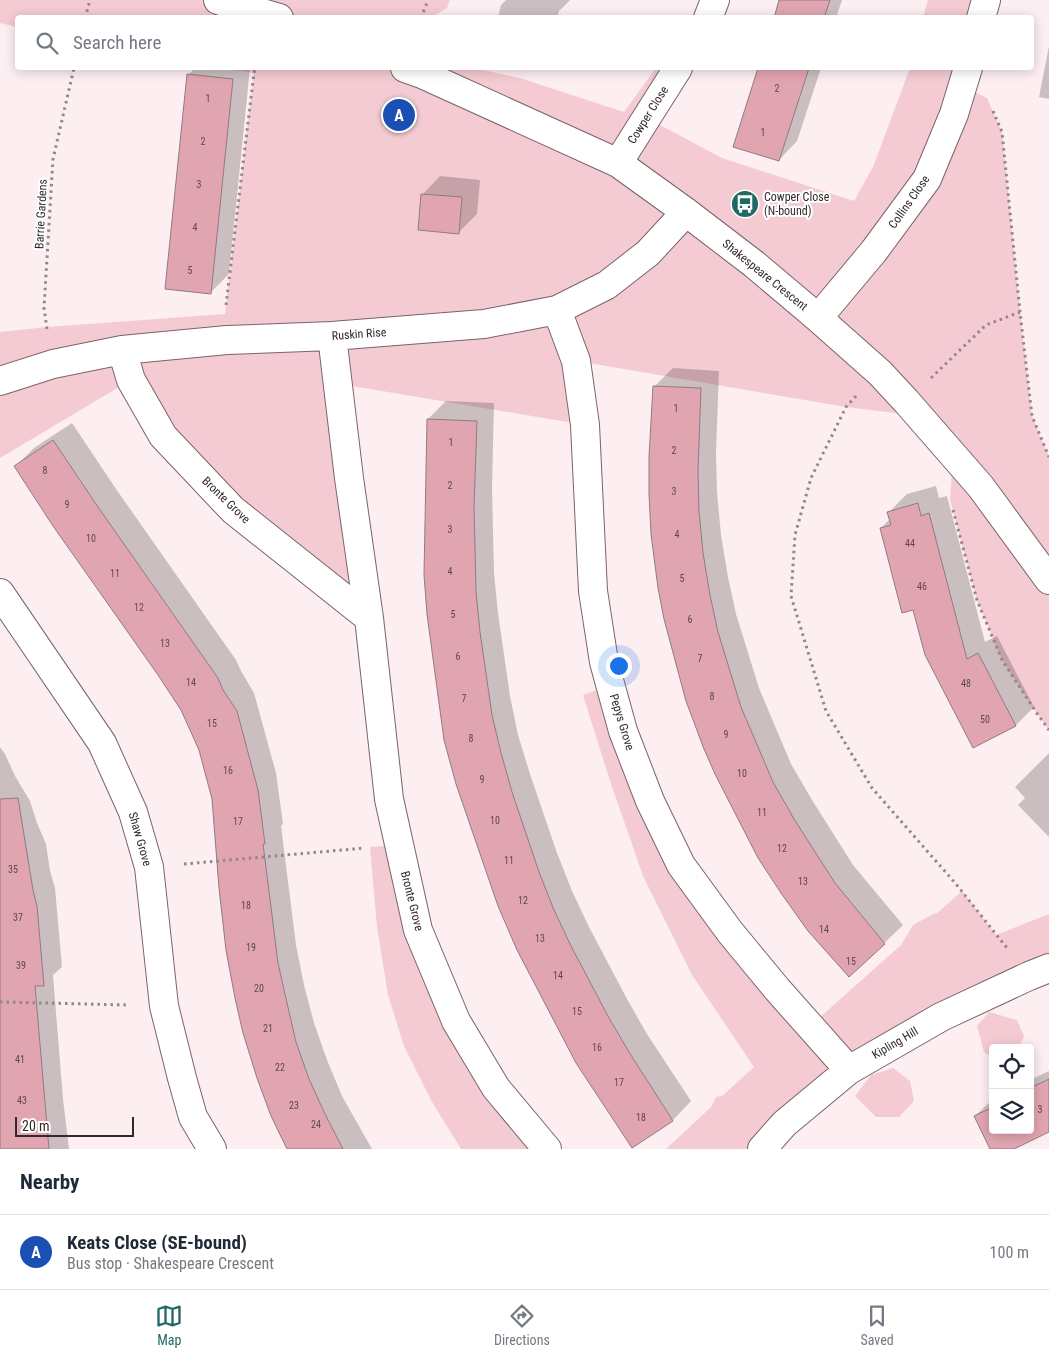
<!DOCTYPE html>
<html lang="en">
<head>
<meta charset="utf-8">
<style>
  :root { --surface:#fff; --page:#f2f2f3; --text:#1f2937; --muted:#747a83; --line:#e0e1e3; --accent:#206a63 }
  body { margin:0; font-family:"Roboto Condensed",sans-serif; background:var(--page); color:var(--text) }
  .controls { position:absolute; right:15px; bottom:15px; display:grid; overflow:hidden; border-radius:5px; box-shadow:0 2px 12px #0003 }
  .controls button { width:45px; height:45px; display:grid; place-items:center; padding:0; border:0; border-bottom:1px solid var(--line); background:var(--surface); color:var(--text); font:25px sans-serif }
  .scale { position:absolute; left:15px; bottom:12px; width:119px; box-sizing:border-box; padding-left:5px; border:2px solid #32292a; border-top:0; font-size:14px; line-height:18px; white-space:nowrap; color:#32292a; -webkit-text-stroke:4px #fff; paint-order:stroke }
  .you { position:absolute; left:618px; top:665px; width:18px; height:18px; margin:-12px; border:4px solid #fff; border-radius:50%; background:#1a73e8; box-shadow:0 0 0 8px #1a73e833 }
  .badge { display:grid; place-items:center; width:32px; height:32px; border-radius:50%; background:var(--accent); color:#fff; font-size:16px; font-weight:700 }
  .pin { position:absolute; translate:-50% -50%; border:2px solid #fff; box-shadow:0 1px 5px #0006 }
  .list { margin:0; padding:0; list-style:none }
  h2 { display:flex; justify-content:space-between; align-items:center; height:65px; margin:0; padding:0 20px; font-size:21px }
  h2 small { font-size:16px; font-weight:400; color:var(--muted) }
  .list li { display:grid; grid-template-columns:32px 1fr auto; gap:15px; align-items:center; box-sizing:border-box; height:75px; padding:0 20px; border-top:1px solid var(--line) }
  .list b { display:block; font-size:19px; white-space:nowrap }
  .list p { margin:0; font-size:16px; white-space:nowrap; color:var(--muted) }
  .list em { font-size:16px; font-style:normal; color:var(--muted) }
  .icon { flex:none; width:28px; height:28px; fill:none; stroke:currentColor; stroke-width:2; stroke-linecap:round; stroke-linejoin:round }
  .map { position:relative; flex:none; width:1049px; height:1149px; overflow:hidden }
  .search { position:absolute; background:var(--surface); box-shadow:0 2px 12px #0003; left:15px; right:15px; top:15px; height:55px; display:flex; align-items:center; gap:12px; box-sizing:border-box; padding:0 18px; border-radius:5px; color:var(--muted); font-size:19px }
  .sheet { height:140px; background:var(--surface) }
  nav { display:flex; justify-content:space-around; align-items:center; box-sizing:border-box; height:70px; border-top:1px solid var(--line); background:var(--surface); font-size:14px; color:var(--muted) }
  nav a { display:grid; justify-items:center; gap:2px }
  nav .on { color:var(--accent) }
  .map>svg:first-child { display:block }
  .green { fill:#f5cbd3 }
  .shadow { fill:#0003 }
  .building { fill:#e1a5b1; stroke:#917b7f }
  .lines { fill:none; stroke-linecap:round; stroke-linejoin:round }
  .street-casing { stroke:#796468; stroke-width:30 }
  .path { stroke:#938789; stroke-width:3; stroke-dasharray:2.5 4; stroke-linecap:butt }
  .street { stroke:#fff; stroke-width:28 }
  .labels { text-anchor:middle; stroke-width:4; stroke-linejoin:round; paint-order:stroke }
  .number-label { font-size:10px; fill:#5e484c }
  .street-label { font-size:12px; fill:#32292a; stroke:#fff }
  .poi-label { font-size:12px; fill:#32292a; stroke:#fff; text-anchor:start }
</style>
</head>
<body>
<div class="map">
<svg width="1049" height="1149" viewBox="0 0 1049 1149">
  <rect width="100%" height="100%" fill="#fdeef1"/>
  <!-- green -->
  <path class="green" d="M0,0H450L447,8L430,18H18L17,27L0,23Z
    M928,0H986L981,17L923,18Z
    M223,68H475L523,79L624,112L656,68H678L647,118L722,158L854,201L873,167L910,68H968L963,86L987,98L1002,132L1020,312L1032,416L1049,457V730L1036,712L1002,660L977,600L950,500L953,456L919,416L846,407L577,361L585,425L346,385L369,618L233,510L131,380L0,458V332L47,327L225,314L254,73Z
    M610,685L650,801L810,1026L901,945L913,925L935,913L936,914L962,891L996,935L1049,914V968L941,1017L762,1149H666L711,1107L716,1097L722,1096L754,1067L692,975L643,876L610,781L583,695Z
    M398,845L418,930L547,1149H461L432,1102L404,1046L388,995L377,927L370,847Z
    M989,1012L1017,1020L1024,1036L1019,1048H993V1058L984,1052L977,1026Z
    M893,1068L910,1081L914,1101L899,1117H876L855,1096L871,1075Z"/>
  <!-- shadow -->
  <path class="shadow" d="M506,0H570L559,11L557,18H498L501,5Z
    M781,0H842L836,18H775Z
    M1049,46V99L1039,97Z
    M195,68H250L229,274L211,292L188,75Z
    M760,68H821L797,141L779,160L735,146Z
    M440,176L480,180L477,214L458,233L422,195Z
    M673,368L719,371L716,452L717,492L721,535L728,577L736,614L759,688L791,764L812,800L853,865L903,925L850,976L688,701L654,387Z
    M446,401L494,403L492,488L494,573L498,613L510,696L518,735L530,774L557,853L572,891L589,927L627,999L647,1034L691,1101L673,1120L633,1147L519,950L428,419Z
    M72,423L116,489L236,660L241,671L254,693L276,773L283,824L281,826L296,945L304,985L314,1023L327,1060L342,1096L372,1149H288L213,799L200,750L182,710L16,466L34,448Z
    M936,486L939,498L947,496L985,642L997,636L1034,707L1016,725L974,747L914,609L881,528L890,519L889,512L907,494Z
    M0,747L5,754L15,776L30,801L37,823L46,844L50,871L55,888L62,967L53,975L63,1099L69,1149H1L0,1139Z
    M1049,753V837L1018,805L1025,798L1015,787Z
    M1049,1071V1130L1011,1149H991L975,1116L993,1099V1130H1030V1080Z"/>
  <!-- building -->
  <path class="building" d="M779,0H830L824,18H774Z
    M758,68H809L779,161L733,147Z
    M187,74L233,79L211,294L165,289Z
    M421,194L462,197L459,234L418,230Z
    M653,386L701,388L698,471L699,511L703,553L710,595L718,632L741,707L773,782L794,819L835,883L885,944L849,977L808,931L781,893L758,858L715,774L704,749L686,701L664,619L658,588L651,534L649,494V457Z
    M427,419L477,421L474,507L476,592L480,632L492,715L501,753L512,792L539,872L554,910L571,946L609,1018L629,1052L673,1121L632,1148L576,1063L517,950L498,906L456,784L444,740L427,614L424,575Z
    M53,440L98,507L218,678L223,690L237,711L258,790L265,844H263L273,923L278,963L287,1003L296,1042L309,1079L325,1114L343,1149H287L271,1116L257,1078L243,1033L235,998L226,950L219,888L212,799L199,750L181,710L158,675L53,526L14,466Z
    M918,503L921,516L929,513L967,659L978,653L1016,726L973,748L925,655L913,610L902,613L880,528L891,525L887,512Z
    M18,798L33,890L37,906L44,986H35L49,1149H0V799Z
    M1049,1079V1132L1014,1149H990L974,1116L993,1107V1130H1030V1088Z"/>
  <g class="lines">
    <defs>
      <path id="street" d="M218,0L279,18
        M708,18L715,0
        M981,18L986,0
        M405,68L422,74L618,163L686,212L754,264L818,318L880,373L906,401L981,487L1049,580
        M618,163L678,68
        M557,310L576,361L585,425L593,591L604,662L623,731L650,801L681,865L730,932L777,989L849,1070
        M818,318L874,251L927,179L954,114L968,68
        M332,336L349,478L369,618L389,799L418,930L456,1021L496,1088L547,1149
        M122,350L131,380L163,436L233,510L369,618
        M0,381L53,364L122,350L227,340L332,336L484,324L557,310L607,285L648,253L686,212
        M0,593L102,743L133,812L149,867L164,1006L182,1078L193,1117L212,1149
        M762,1149L784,1124L849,1070L941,1017L1029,976L1049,968"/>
    </defs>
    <!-- street casing -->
    <use href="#street" class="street-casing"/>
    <!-- path -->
    <path class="path" d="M85,18L90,0
      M421,18L428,0
      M993,111L1002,132L1020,312L1032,416L1049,457
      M226,305L254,73L255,68
      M47,329L44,308L53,159L74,68
      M931,378L986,325L1020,312
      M856,396L846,407L811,478L795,535L791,596L826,711L872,788L956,884L1007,948
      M953,510L977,600L1002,660L1036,712L1049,730
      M184,864L365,848
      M0,1002L129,1005"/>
    <!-- street -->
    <use href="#street" class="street"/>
  </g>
  <!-- icons -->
  <defs>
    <symbol id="bus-disc" viewBox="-11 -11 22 22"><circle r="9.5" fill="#206a63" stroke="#fff"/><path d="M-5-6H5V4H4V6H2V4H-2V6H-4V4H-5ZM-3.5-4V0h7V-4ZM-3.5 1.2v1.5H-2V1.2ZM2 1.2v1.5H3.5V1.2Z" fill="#fff"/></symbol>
  </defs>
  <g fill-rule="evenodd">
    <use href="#bus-disc" x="729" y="188" width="32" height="32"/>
  </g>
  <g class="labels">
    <!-- number labels -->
    <g class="number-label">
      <text x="777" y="92">2</text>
      <text x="208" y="102">1</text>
      <text x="763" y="136">1</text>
      <text x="203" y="145">2</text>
      <text x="199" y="188">3</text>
      <text x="195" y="231">4</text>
      <text x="190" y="274">5</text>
      <text x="676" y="412">1</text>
      <text x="451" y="446">1</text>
      <text x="674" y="454">2</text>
      <text x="45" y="474">8</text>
      <text x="450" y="489">2</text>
      <text x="674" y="495">3</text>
      <text x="67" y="508">9</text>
      <text x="450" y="533">3</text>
      <text x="677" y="538">4</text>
      <text x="91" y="542">10</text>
      <text x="910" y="547">44</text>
      <text x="450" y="575">4</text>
      <text x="115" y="577">11</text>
      <text x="682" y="582">5</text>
      <text x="922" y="590">46</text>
      <text x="139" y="611">12</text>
      <text x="453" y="618">5</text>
      <text x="690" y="623">6</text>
      <text x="165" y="647">13</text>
      <text x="458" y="660">6</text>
      <text x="700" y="662">7</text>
      <text x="191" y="686">14</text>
      <text x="966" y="687">48</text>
      <text x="712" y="700">8</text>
      <text x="464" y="702">7</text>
      <text x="985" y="723">50</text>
      <text x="212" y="727">15</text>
      <text x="726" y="738">9</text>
      <text x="471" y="742">8</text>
      <text x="228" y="774">16</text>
      <text x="742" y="777">10</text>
      <text x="482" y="783">9</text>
      <text x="762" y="816">11</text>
      <text x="495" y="824">10</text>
      <text x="238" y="825">17</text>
      <text x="782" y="852">12</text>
      <text x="509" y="864">11</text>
      <text x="13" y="873">35</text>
      <text x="803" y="885">13</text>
      <text x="523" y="904">12</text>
      <text x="246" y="909">18</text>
      <text x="18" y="921">37</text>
      <text x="824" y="933">14</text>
      <text x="540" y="942">13</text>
      <text x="251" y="951">19</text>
      <text x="851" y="965">15</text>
      <text x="21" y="969">39</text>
      <text x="558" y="979">14</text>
      <text x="259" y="992">20</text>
      <text x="577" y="1015">15</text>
      <text x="268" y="1032">21</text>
      <text x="597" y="1051">16</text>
      <text x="20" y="1063">41</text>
      <text x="280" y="1071">22</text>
      <text x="619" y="1086">17</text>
      <text x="22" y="1104">43</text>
      <text x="294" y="1109">23</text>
      <text x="1040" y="1113">3</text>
      <text x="641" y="1121">18</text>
      <text x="316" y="1128">24</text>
    </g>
    <!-- street labels -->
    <g class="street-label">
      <text transform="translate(648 115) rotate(-58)" y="4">Cowper Close</text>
      <text transform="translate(909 202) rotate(-55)" y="4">Collins Close</text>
      <text transform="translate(41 214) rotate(-87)" y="4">Barrie Gardens</text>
      <text transform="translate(765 275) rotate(39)" y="4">Shakespeare Crescent</text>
      <text transform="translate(359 334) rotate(-4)" y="4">Ruskin Rise</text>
      <text transform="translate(226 500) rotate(44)" y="4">Bronte Grove</text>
      <text transform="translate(622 722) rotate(73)" y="4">Pepys Grove</text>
      <text transform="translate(140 839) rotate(74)" y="4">Shaw Grove</text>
      <text transform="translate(412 901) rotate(76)" y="4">Bronte Grove</text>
      <text transform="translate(895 1043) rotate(-30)" y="4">Kipling Hill</text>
    </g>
    <!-- poi labels -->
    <g class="poi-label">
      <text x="764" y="201">Cowper Close<tspan x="764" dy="14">(N-bound)</tspan></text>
    </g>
  </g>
</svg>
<div class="controls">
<button><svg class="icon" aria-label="locate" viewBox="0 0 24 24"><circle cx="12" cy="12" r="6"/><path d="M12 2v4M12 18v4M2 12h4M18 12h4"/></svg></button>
<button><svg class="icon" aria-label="layers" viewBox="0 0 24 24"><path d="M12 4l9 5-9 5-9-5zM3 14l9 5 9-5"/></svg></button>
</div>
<div class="scale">20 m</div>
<div class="you"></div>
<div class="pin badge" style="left:399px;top:115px;background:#1a4fb4">A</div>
<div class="search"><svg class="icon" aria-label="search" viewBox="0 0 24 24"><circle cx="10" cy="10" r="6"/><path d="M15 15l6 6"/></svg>Search here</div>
</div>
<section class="sheet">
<h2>Nearby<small></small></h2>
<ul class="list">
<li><span class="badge" style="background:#1a4fb4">A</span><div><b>Keats Close (SE-bound)</b><p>Bus stop · Shakespeare Crescent</p></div><em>100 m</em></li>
</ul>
</section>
<nav>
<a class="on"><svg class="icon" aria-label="map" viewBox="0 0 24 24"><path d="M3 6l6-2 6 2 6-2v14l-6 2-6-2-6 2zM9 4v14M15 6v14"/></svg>Map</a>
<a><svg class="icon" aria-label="directions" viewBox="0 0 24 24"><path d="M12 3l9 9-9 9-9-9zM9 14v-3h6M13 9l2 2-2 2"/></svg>Directions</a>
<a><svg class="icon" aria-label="saved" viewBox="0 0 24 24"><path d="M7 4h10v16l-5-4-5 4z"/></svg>Saved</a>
</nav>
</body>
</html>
